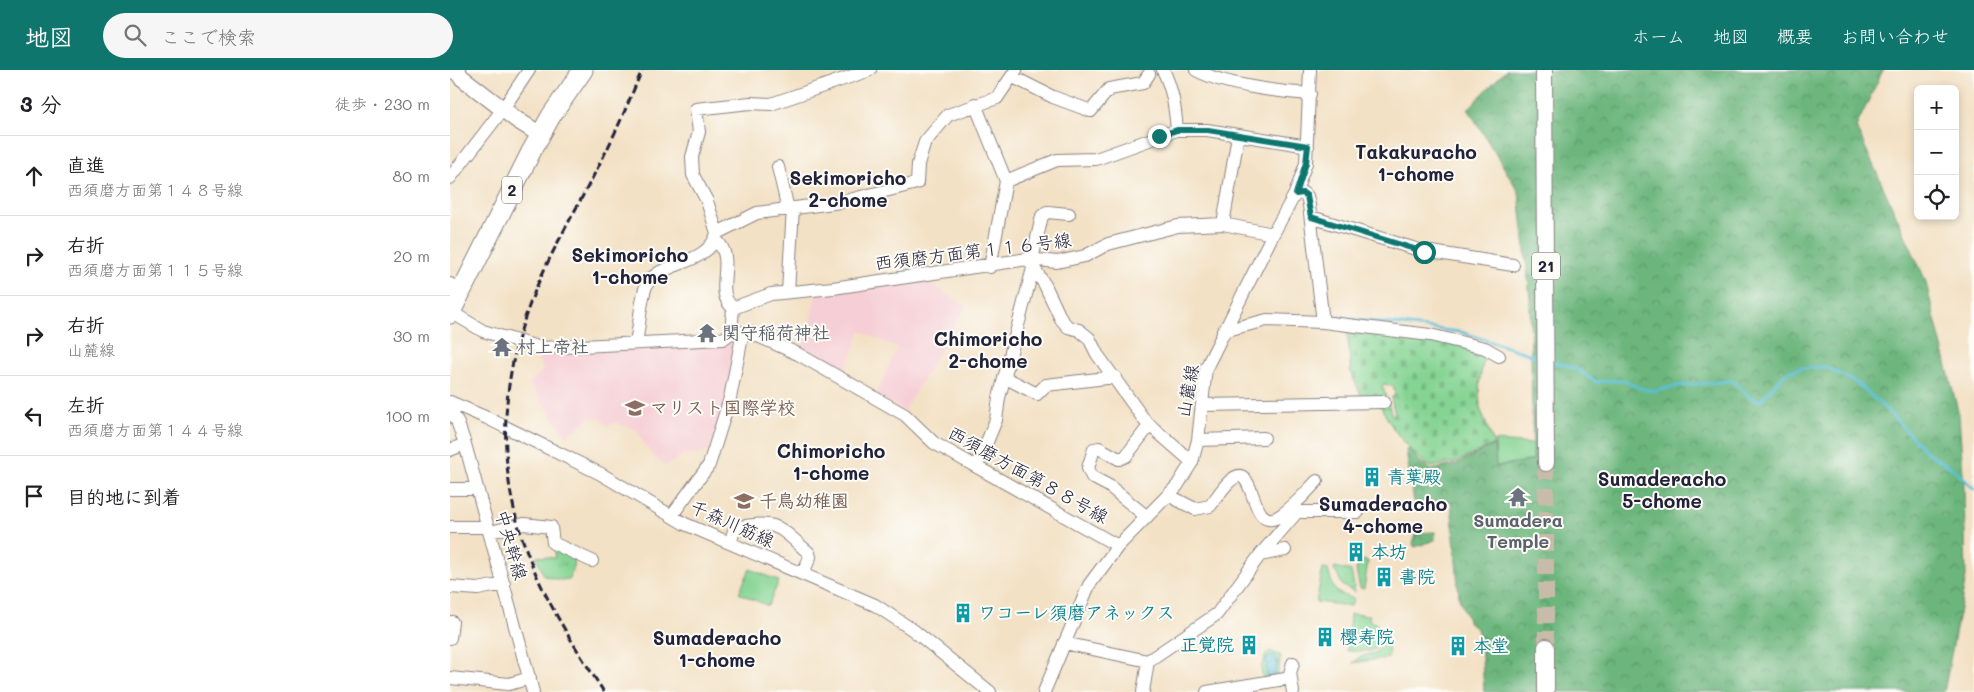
<!DOCTYPE html>
<html lang="ja">
<head>
<meta charset="utf-8">
<style>
  :root { --surface:#fff; --page:#f6f6f6; --text:#202124; --muted:#757577; --line:#e0e0e0; --accent:#0f766e }
  body { margin:0; font-family:Mali,"Klee One",sans-serif; background:var(--page); color:var(--text) }
  .controls { position:absolute; right:15px; top:15px; display:grid; overflow:hidden; border-radius:8px; box-shadow:0 2px 8px #0003 }
  .controls button { width:45px; height:45px; display:grid; place-items:center; padding:0; border:0; border-bottom:1px solid var(--line); background:var(--surface); color:var(--text); font:25px sans-serif }
  .stop { position:absolute; width:15px; height:15px; margin:-11px; border:4px solid #0f766e; border-radius:50%; background:#fff }
  .stop.end { background:#0f766e; border-color:#fff; box-shadow:0 1px 5px #0008 }
  .list { margin:0; padding:0; list-style:none }
  h2 { display:flex; justify-content:space-between; align-items:center; height:65px; margin:0; padding:0 20px; font-size:21px }
  h2 small { font-size:16px; font-weight:400; color:var(--muted) }
  .list li { display:grid; grid-template-columns:32px 1fr auto; gap:15px; align-items:center; box-sizing:border-box; height:80px; padding:0 20px; border-top:1px solid var(--line) }
  .list b { display:block; font-size:19px; white-space:nowrap }
  .list p { margin:0; font-size:16px; white-space:nowrap; color:var(--muted) }
  .list em { font-size:16px; font-style:normal; color:var(--muted) }
  .icon { flex:none; width:28px; height:28px; fill:none; stroke:currentColor; stroke-width:2; stroke-linecap:round; stroke-linejoin:round }
  .map { position:relative; flex:none; width:1524px; height:622px; overflow:hidden }
  header { display:flex; align-items:center; gap:30px; box-sizing:border-box; height:70px; padding:0 25px; background:var(--accent); color:#fff }
  header strong { font-size:24px }
  nav { display:flex; gap:28px; margin-inline-start:auto; font-size:18px }
  .search { width:350px; height:45px; background:var(--page); display:flex; align-items:center; gap:12px; box-sizing:border-box; padding:0 18px; border-radius:28px; color:var(--muted); font-size:19px }
  main { display:flex }
  aside { flex:1; background:var(--surface) }
  .map>svg:first-child { display:block }
  .built { fill:#f6cfd6 }
  .grass { fill:url(#grass-tufts); stroke:#547b67 }
  .forest { fill:url(#forest-crowns); stroke:#476c5c }
  .cemetery { fill:url(#cemetery-stones); stroke:#547b67; fill-rule:evenodd }
  .green { fill:#85d493; stroke:#547b67 }
  .water { fill:url(#water-waves); stroke:#3e718a }
  .lines { fill:none; stroke-linecap:round; stroke-linejoin:round }
  .stream { stroke:#5bc0d8; stroke-width:3 }
  .major-tunnel { stroke:#c9bba9; stroke-width:16; stroke-dasharray:16 8; stroke-linecap:butt }
  .minor-casing { stroke:#8a8280; stroke-width:14 }
  .major-casing { stroke:#8a8280; stroke-width:18 }
  .highway-casing { stroke:#8a8280; stroke-width:21 }
  .minor { stroke:#fff; stroke-width:12 }
  .major { stroke:#fff; stroke-width:16 }
  .highway { stroke:#fff; stroke-width:19 }
  .rail { stroke:#22223b; stroke-width:3; stroke-dasharray:8 4; stroke-linecap:butt }
  .route { stroke:#0f766e; stroke-width:6 }
  .labels { text-anchor:middle; stroke-width:4; stroke-linejoin:round; paint-order:stroke }
  .shield { fill:#fdfcf7; stroke:#646373; stroke-width:1 }
  .shield-label { font-size:16px; font-weight:bold; fill:#22223b }
  .street-label { font-size:18px; fill:#22223b; stroke:#fdfcf7 }
  .worship-label { font-size:18px; font-weight:bold; fill:#5b616d; stroke:#fdfcf7; text-anchor:start }
  .education-label { font-size:18px; font-weight:bold; fill:#785e54; stroke:#fdfcf7; text-anchor:start }
  .culture-label { font-size:18px; font-weight:bold; fill:#0d838f; stroke:#fdfcf7; text-anchor:start }
  .neighbourhood-label { font-size:19px; font-weight:bold; fill:#22223b; stroke:#fdfcf7 }
</style>
</head>
<body>
<header>
<strong>地図</strong>
<div class="search"><svg class="icon" aria-label="search" viewBox="0 0 24 24"><circle cx="10" cy="10" r="6"/><path d="M15 15l6 6"/></svg>ここで検索</div>
<nav><a>ホーム</a><a>地図</a><a>概要</a><a>お問い合わせ</a></nav>
</header>
<main>
<aside>
<h2>3 分<small>徒歩 · 230 m</small></h2>
<ul class="list">
<li><svg class="icon" aria-label="ahead" viewBox="0 0 24 24"><path d="M12 20V5M6 11l6-6 6 6"/></svg><div><b>直進</b><p>西須磨方面第１４８号線</p></div><em>80 m</em></li>
<li><svg class="icon" aria-label="right" viewBox="0 0 24 24"><path d="M7 20v-9h11M14 6l5 5-5 5"/></svg><div><b>右折</b><p>西須磨方面第１１５号線</p></div><em>20 m</em></li>
<li><svg class="icon" aria-label="right" viewBox="0 0 24 24"><path d="M7 20v-9h11M14 6l5 5-5 5"/></svg><div><b>右折</b><p>山麓線</p></div><em>30 m</em></li>
<li><svg class="icon" aria-label="left" viewBox="0 0 24 24"><path d="M17 20v-9H6M10 6l-5 5 5 5"/></svg><div><b>左折</b><p>西須磨方面第１４４号線</p></div><em>100 m</em></li>
<li><svg class="icon" aria-label="arrive" viewBox="0 0 24 24"><path d="M6 21V4h12l-3 4 3 4H6"/></svg><div><b>目的地に到着</b></div></li>
</ul>
</aside>
<div class="map">
<svg width="1524" height="622" viewBox="0 0 1524 622">
  <defs>
    <pattern id="grass-tufts" width="24" height="20" patternUnits="userSpaceOnUse" patternTransform="scale(1.25)"><rect width="24" height="20" fill="#85d493"/><path d="M3 7l-1-3M5 7V3M7 7l1-3M15 17l-1-3M17 17v-4M19 17l1-3" fill="none" stroke="#73b680"/></pattern>
    <pattern id="forest-crowns" width="20" height="18" patternUnits="userSpaceOnUse" patternTransform="scale(1.25)"><rect width="20" height="18" fill="#6cb67d"/><path d="M2 6a3 3 0 1 1 6 0M12 15a3 3 0 1 1 6 0" fill="none" stroke="#589468"/></pattern>
    <pattern id="cemetery-stones" width="16" height="16" patternUnits="userSpaceOnUse" patternTransform="scale(1.25)"><rect width="16" height="16" fill="#85d493"/><path d="M2 7V4a2 2 0 0 1 4 0v3zM10 15v-3a2 2 0 0 1 4 0v3z" fill="#73b680"/></pattern>
    <pattern id="water-waves" width="16" height="10" patternUnits="userSpaceOnUse" patternTransform="scale(1.25)"><rect width="16" height="10" fill="#5bc0d8"/><path d="M0 5q4-4 8 0t8 0" fill="none" stroke="#4b9cb0"/></pattern>
  </defs>
  <rect width="100%" height="100%" fill="#fdfcf7"/>
  <filter id="ink" filterUnits="userSpaceOnUse"><feTurbulence type="fractalNoise" baseFrequency=".02" numOctaves="2"/><feDisplacementMap in="SourceGraphic" scale="10" xChannelSelector="R" yChannelSelector="G"/><feConvolveMatrix kernelMatrix="1 2 1 2 8 2 1 2 1" color-interpolation-filters="sRGB"/></filter>
  <filter id="wash" filterUnits="userSpaceOnUse"><feTurbulence type="fractalNoise" baseFrequency=".0096" numOctaves="4" result="noise"/><feDisplacementMap in="SourceGraphic" scale="20" xChannelSelector="R" yChannelSelector="G"/><feGaussianBlur stdDeviation="1.12" result="paint"/><feColorMatrix in="noise" values="0 0 0 0 0 0 0 0 0 0 0 0 0 0 0 0 0 1.4 0 .05"/><feComposite in="paint" operator="in"/></filter>
  <g filter="url(#wash)">
    <rect width="100%" height="100%" fill="#f3e1c5"/>
    <!-- built -->
    <path class="built" d="M473,208L516,236L454,341L426,324L447,278L410,261L405,278L391,307L352,283L367,221Z
      M289,268L277,329L259,381L231,386L216,396L202,385L185,359L171,355L167,352L157,356L151,348H140L117,366L79,314L93,300L85,282L266,273Z"/>
    <!-- grass -->
    <path class="grass" d="M105,478L125,487L120,509L110,510L94,506L86,486L105,488Z"/>
    <!-- forest -->
    <path class="forest" d="M1056,0H1433L1406,57L1475,209L1509,345L1514,418L1516,507L1494,622H1034L1031,572L1027,559L1019,553L1009,528L1001,431L964,433L956,380L959,379L968,390L981,400L1007,394L1044,375L1046,397L1083,390L1080,228L1069,122L1018,39Z
      M985,462V470L965,477L963,475L965,463Z"/>
    <!-- cemetery -->
    <path class="cemetery" d="M897,259L992,271L1035,281L1029,315L1030,338L1044,374L1007,392L981,397C957,382 940,356 928,331H914L901,303ZM932,315L943,316L945,324L941,328L945,344L942,345Z"/>
    <!-- green -->
    <path class="green" d="M1045,371L1083,374V390L1046,396Z
      M910,490L918,491L914,519L910,518L906,500Z
      M885,497L901,501L905,522L893,516L884,499Z
      M873,498L878,500L883,517L888,523L904,529L901,536L866,532Z
      M300,499L329,511L318,536L289,523Z
      M900,544L920,545L919,550L927,554L931,568L925,579L919,581H897Z
      M933,574L939,579L938,588L902,593L913,586L925,583Z
      M820,581L831,586L828,604L813,608C809,600 813,586 820,581Z"/>
    <!-- water -->
    <path class="water" d="M824,585L828,591L824,607L817,616L816,589Z"/>
    <g class="lines">
      <!-- stream -->
      <path class="stream" d="M883,247L1011,262L1088,287
        M1105,292L1127,299L1146,312L1172,310L1192,319L1204,321L1227,316L1282,311L1300,327L1310,331L1335,303L1351,298L1376,297L1408,314L1436,339L1475,381L1505,400L1524,419"/>
    </g>
  </g>
  <g filter="url(#ink)">
    <g class="lines">
      <!-- major-tunnel -->
      <path class="major-tunnel" d="M1096,577V393"/>
      <defs>
        <path id="minor" d="M713,0C723,20 725,38 727,60
          M746,0C773,15 829,22 860,24
          M563,7L603,27L641,41L659,19L693,13L699,4
          M525,34L556,111L540,197
          M328,97L338,139
          M0,108L53,39L79,0
          M556,111L607,90L646,89L727,60H757L858,76
          M845,124L853,123L857,126L859,135L873,252
          M861,147L969,180L1063,195
          M773,154L788,66
          M267,163L307,143L391,132L467,113L468,94L475,72L498,45L547,28L566,0
          M267,163L257,131L243,105L242,87L249,62L246,39L300,33L321,34L420,0
          M266,170C288,190 262,220 283,238
          M578,189L595,215L611,249L618,257L629,260L639,268L647,284L695,351L742,392
          M582,190L592,146L597,142L619,144
          M0,214L12,220
          M338,222L343,138
          M283,238L321,224L383,218L578,189L607,192L635,186L658,174L728,156L773,154L823,164
          M1,242L33,261L91,278L273,269L281,263L299,262L348,284L455,345L484,373L668,476
          M773,261L817,250L873,252L980,265L1035,278L1049,286
          M281,263L283,238
          M186,272C190,256 190,228 197,214C210,191 259,196 267,163
          M554,307L587,324L596,315L665,307
          M0,332L37,348L151,404L235,454L425,535L463,560L540,622
          M752,335L934,332
          M0,340L7,351L15,374L83,622
          M748,370L814,368
          M0,380L15,374
          M527,396L546,350L549,328L583,198
          M0,419H27
          M718,425L745,439L760,436C767,428 772,418 780,411C805,388 799,454 823,449C836,446 858,420 867,411
          M222,445L259,395L280,328L293,262
          M697,447L659,416L642,407L638,398L644,379L649,378L669,389L676,386L699,356
          M0,457H38
          M40,462L74,454L101,457L103,473L142,491
          M280,473L285,458C327,449 328,456 359,483L360,487L353,503
          M810,485L835,480
          M0,517L28,519L54,514
          M0,568L2,552
          M614,573L698,591
          M843,593L840,603L843,622
          M0,608L59,614L80,608
          M594,622L639,515L668,476L727,416L742,392L748,370L756,298L823,164L845,124L856,93L860,0
          M693,622L698,591L767,544L810,485L847,442H908
          M757,622L841,608"/>
        <path id="major" d="M1,0L8,2L11,7L67,50L91,65
          M1094,0L1096,393
          M1096,577V622"/>
        <path id="highway" d="M0,244L81,82L101,46L133,0"/>
      </defs>
      <!-- minor casing -->
      <use href="#minor" class="minor-casing"/>
      <!-- major casing -->
      <use href="#major" class="major-casing"/>
      <!-- highway casing -->
      <use href="#highway" class="highway-casing"/>
      <!-- minor -->
      <use href="#minor" class="minor"/>
      <!-- major -->
      <use href="#major" class="major"/>
      <!-- highway -->
      <use href="#highway" class="highway"/>
      <!-- rail -->
      <path class="rail" d="M154,622C125,577 94,530 76,479C47,401 50,316 78,239C96,188 126,141 150,93C166,63 179,31 192,0"/>
    </g>
  </g>
  <g class="lines" filter="url(#ink)">
    <!-- route -->
    <path class="route" d="M709,66L727,60H758L858,76L856,93L846,124L853,123L857,126L861,147L974,182"/>
  </g>
  <!-- icons -->
  <defs>
    <symbol id="temple-bare" viewBox="-9 -9 18 18"><path d="M0-6L5-2H3V0L6.5 2.5H4V6H1.5V3h-3V6H-4V2.5H-6.5L-3 0V-2H-5Z" fill="#6b7280" stroke="#fdfcf7" stroke-width="2.5" paint-order="stroke"/></symbol>
    <symbol id="school-bare" viewBox="-9 -9 18 18"><path d="M0-5L7-2L0 1L-7-2ZM-4 1L0 2.5L4 1V4Q0 6-4 4Z" fill="#8d6e63" stroke="#fdfcf7" stroke-width="2.5" paint-order="stroke"/></symbol>
    <symbol id="building-bare" viewBox="-9 -9 18 18"><path d="M-4-6H4V6H1V3H-1V6H-4ZM-2.5-4.3h1.7v1.8h-1.7ZM.8-4.3h1.7v1.8H.8ZM-2.5-1h1.7V.8h-1.7ZM.8-1h1.7V.8H.8Z" fill="#0f9aa8" stroke="#fdfcf7" stroke-width="2.5" paint-order="stroke"/></symbol>
  </defs>
  <g fill-rule="evenodd">
    <use href="#temple-bare" x="243" y="249" width="28" height="28"/>
    <use href="#temple-bare" x="38" y="263" width="28" height="28"/>
    <use href="#school-bare" x="171" y="324" width="28" height="28"/>
    <use href="#building-bare" x="908" y="393" width="28" height="28"/>
    <use href="#temple-bare" x="1054" y="413" width="28" height="28"/>
    <use href="#school-bare" x="280" y="417" width="28" height="28"/>
    <use href="#building-bare" x="892" y="468" width="28" height="28"/>
    <use href="#building-bare" x="920" y="493" width="28" height="28"/>
    <use href="#building-bare" x="499" y="529" width="28" height="28"/>
    <use href="#building-bare" x="861" y="553" width="28" height="28"/>
    <use href="#building-bare" x="785" y="561" width="28" height="28"/>
    <use href="#building-bare" x="994" y="562" width="28" height="28"/>
  </g>
  <g class="labels">
    <!-- shield labels -->
    <g class="shield">
      <rect x="52" y="106.5" width="20" height="27" rx="4"/>
      <rect x="1082" y="182.5" width="28" height="27" rx="4"/>
    </g>
    <g class="shield-label">
      <text x="62" y="126">2</text>
      <text x="1096" y="202">21</text>
    </g>
    <!-- street labels -->
    <g class="street-label">
      <text transform="translate(523 182) rotate(-7)" y="6">西須磨方面第１１６号線</text>
      <text transform="translate(738 321) rotate(-80)" y="6">山麓線</text>
      <text transform="translate(578 405) rotate(29)" y="6">西須磨方面第８８号線</text>
      <text transform="translate(282 454) rotate(24)" y="6">千森川筋線</text>
      <text transform="translate(61 475) rotate(74)" y="6">中央幹線</text>
    </g>
    <!-- worship labels -->
    <g class="worship-label">
      <text x="272" y="269">関守稲荷神社</text>
      <text x="67" y="283">村上帝社</text>
      <text x="1068" y="457" text-anchor="middle">Sumadera<tspan x="1068" dy="21">Temple</tspan></text>
    </g>
    <!-- education labels -->
    <g class="education-label">
      <text x="200" y="344">マリスト国際学校</text>
      <text x="309" y="437">千鳥幼稚園</text>
    </g>
    <!-- culture labels -->
    <g class="culture-label">
      <text x="937" y="413">青葉殿</text>
      <text x="921" y="488">本坊</text>
      <text x="949" y="513">書院</text>
      <text x="528" y="549">ワコーレ須磨アネックス</text>
      <text x="890" y="573">櫻寿院</text>
      <text x="784" y="581" text-anchor="end">正覚院</text>
      <text x="1023" y="582">本堂</text>
    </g>
    <!-- neighbourhood labels -->
    <g class="neighbourhood-label">
      <text x="966" y="89">Takakuracho<tspan x="966" dy="22">1-chome</tspan></text>
      <text x="398" y="115">Sekimoricho<tspan x="398" dy="22">2-chome</tspan></text>
      <text x="180" y="192">Sekimoricho<tspan x="180" dy="22">1-chome</tspan></text>
      <text x="538" y="276">Chimoricho<tspan x="538" dy="22">2-chome</tspan></text>
      <text x="381" y="388">Chimoricho<tspan x="381" dy="22">1-chome</tspan></text>
      <text x="1212" y="416">Sumaderacho<tspan x="1212" dy="22">5-chome</tspan></text>
      <text x="933" y="441">Sumaderacho<tspan x="933" dy="22">4-chome</tspan></text>
      <text x="267" y="575">Sumaderacho<tspan x="267" dy="22">1-chome</tspan></text>
    </g>
  </g>
</svg>
<div class="controls">
<button>+</button>
<button>−</button>
<button><svg class="icon" aria-label="locate" viewBox="0 0 24 24"><circle cx="12" cy="12" r="6"/><path d="M12 2v4M12 18v4M2 12h4M18 12h4"/></svg></button>
</div>
<div class="stop" style="left:974px;top:182px"></div>
<div class="stop end" style="left:709px;top:66px"></div>
</div>
</main>
</body>
</html>
